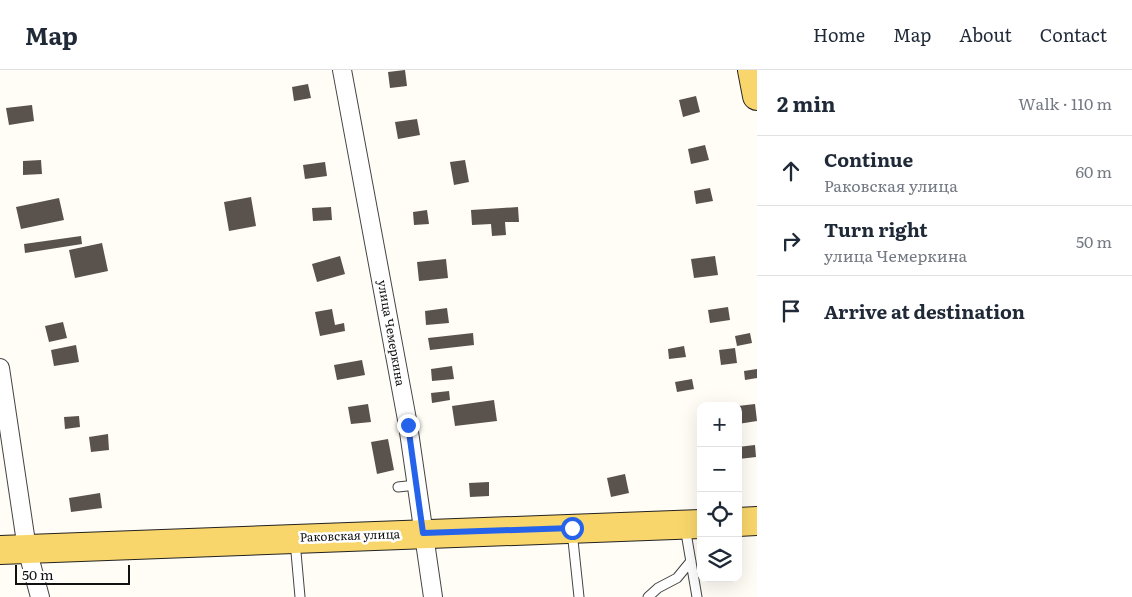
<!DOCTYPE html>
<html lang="en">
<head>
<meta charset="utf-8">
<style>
  :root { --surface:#fff; --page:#f2f2f3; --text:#1f2937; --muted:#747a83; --line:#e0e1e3 }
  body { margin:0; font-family:Literata,serif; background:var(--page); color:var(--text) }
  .controls { position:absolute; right:15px; bottom:15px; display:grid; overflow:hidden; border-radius:10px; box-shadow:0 5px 20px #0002 }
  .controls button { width:45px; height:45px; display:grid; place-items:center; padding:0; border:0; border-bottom:1px solid var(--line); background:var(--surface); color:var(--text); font:25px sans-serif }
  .scale { position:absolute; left:15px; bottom:12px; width:115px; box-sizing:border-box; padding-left:5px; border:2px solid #111; border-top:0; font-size:14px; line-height:18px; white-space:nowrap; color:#111; -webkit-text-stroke:4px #fff; paint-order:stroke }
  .stop { position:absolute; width:15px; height:15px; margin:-11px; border:4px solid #2563eb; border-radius:50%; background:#fff }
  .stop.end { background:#2563eb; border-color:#fff; box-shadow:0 1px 5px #0008 }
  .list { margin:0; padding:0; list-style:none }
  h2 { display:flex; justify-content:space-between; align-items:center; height:65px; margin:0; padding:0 20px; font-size:21px }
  h2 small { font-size:16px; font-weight:400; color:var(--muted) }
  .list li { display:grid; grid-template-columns:32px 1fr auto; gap:15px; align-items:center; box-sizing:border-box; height:70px; padding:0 20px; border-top:1px solid var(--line) }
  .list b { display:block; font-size:19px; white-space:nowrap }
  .list p { margin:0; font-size:16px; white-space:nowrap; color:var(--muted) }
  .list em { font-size:16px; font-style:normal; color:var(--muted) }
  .icon { flex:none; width:28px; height:28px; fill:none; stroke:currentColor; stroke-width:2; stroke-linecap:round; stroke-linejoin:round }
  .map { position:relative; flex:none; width:757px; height:527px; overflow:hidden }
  header { display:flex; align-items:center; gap:30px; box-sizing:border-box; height:70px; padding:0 25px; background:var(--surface); border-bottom:1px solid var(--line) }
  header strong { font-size:24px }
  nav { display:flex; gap:28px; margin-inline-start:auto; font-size:18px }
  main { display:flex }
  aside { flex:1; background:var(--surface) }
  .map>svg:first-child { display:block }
  .building { fill:#5a524d }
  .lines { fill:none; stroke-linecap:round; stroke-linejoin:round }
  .lane-casing { stroke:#444; stroke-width:11 }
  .street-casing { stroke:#444; stroke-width:20 }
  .primary-casing { stroke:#222; stroke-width:30 }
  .lane { stroke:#fff; stroke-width:9 }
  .street { stroke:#fff; stroke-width:18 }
  .primary { stroke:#f9d66b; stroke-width:28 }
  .route { stroke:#2563eb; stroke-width:6 }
  .labels { text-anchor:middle; stroke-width:5; stroke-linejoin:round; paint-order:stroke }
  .street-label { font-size:12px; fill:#111; stroke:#fff }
</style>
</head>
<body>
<header>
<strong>Map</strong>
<nav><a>Home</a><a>Map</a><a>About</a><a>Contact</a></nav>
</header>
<main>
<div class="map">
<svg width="757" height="527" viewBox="0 0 757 527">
  <rect width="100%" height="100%" fill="#fffdf5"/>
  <!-- building -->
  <path class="building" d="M405,0L407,16L390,18L388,2Z
    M308,14L311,28L294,31L292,17Z
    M696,26L700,42L683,47L679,30Z
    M32,35L34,51L9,55L6,38Z
    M417,49L420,65L398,69L395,52Z
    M705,75L709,90L691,94L688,79Z
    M41,90L42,104L23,105V91Z
    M465,90L469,112L454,115L450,92Z
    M325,92L327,106L305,109L303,95Z
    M710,118L713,131L696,134L694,121Z
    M251,127L256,156L229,161L224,132Z
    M59,128L64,150L21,159L16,137Z
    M331,137L332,150L313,151L312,138Z
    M518,137L519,152H505L506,165L492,166L491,154L472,155L471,140Z
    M427,140L429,154L414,155L413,142Z
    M81,166L82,174L25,183L24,174Z
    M102,173L108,201L75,208L69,180Z
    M340,186L345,204L317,212L312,194Z
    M715,186L718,205L694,208L691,189Z
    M446,189L448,208L419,211L417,192Z
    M728,237L730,250L710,253L708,240Z
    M447,238L449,253L426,255L425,241Z
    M332,239L335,255L344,253L345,261L320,266L315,242Z
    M63,252L67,268L49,272L45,256Z
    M473,263L474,275L430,280L428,268Z
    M750,263L752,273L737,276L735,266Z
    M76,275L79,292L54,296L51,280Z
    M684,276L686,287L669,289L668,279Z
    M735,278L737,293L721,295L719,280Z
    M362,290L365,305L337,310L334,295Z
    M452,296L454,309L432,311L431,299Z
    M757,299V308L745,310L744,301Z
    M692,309L694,319L677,322L675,312Z
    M449,321L450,330L432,333L431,323Z
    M494,330L497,351L455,356L452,336Z
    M368,334L371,352L351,354L348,337Z
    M755,334L757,351L738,354V336Z
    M79,346L80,357L65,359L64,347Z
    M108,364L109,380L91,382L89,367Z
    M388,369L394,400L377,404L371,372Z
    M755,375L756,387L739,389L738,377Z
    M625,404L629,423L611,427L607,408Z
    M489,412V426L470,427L469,413Z
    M100,423L102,438L71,442L69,428Z"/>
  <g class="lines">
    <defs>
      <path id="lane" d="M398,417L416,415
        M685,457L697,527
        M572,461L579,527
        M295,471L300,527
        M648,527L658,518L677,508L691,491"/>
      <path id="street" d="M342,0L408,355L433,527
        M0,298L27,479L40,527"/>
      <path id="primary" d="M752,0L757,26
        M738,452L757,451
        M0,480L701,454"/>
    </defs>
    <!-- lane casing -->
    <use href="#lane" class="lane-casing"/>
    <!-- street casing -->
    <use href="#street" class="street-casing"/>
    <!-- primary casing -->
    <use href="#primary" class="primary-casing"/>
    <!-- lane -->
    <use href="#lane" class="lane"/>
    <!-- street -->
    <use href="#street" class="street"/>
    <!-- primary -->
    <use href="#primary" class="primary"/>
  </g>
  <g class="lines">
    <!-- route -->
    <path class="route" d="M408,355L423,463L572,458"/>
  </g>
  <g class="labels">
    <!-- street labels -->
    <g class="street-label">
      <text transform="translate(391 263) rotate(80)" y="4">улица Чемеркина</text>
      <text transform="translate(350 466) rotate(-2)" y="4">Раковская улица</text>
    </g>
  </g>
</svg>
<div class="controls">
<button>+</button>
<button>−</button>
<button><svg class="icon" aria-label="locate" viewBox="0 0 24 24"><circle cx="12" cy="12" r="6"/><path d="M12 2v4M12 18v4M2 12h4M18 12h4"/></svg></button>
<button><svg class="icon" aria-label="layers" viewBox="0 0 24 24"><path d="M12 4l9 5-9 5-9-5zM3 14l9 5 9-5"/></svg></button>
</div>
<div class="scale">50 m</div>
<div class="stop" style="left:572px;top:458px"></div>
<div class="stop end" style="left:408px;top:355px"></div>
</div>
<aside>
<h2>2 min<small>Walk · 110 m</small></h2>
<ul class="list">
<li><svg class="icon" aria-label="ahead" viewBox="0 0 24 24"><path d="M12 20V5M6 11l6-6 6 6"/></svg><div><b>Continue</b><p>Раковская улица</p></div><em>60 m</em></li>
<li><svg class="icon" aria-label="right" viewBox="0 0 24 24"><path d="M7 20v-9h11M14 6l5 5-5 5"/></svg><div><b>Turn right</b><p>улица Чемеркина</p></div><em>50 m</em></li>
<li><svg class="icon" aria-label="arrive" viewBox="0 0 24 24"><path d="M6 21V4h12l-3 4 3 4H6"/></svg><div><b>Arrive at destination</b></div></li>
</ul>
</aside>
</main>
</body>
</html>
